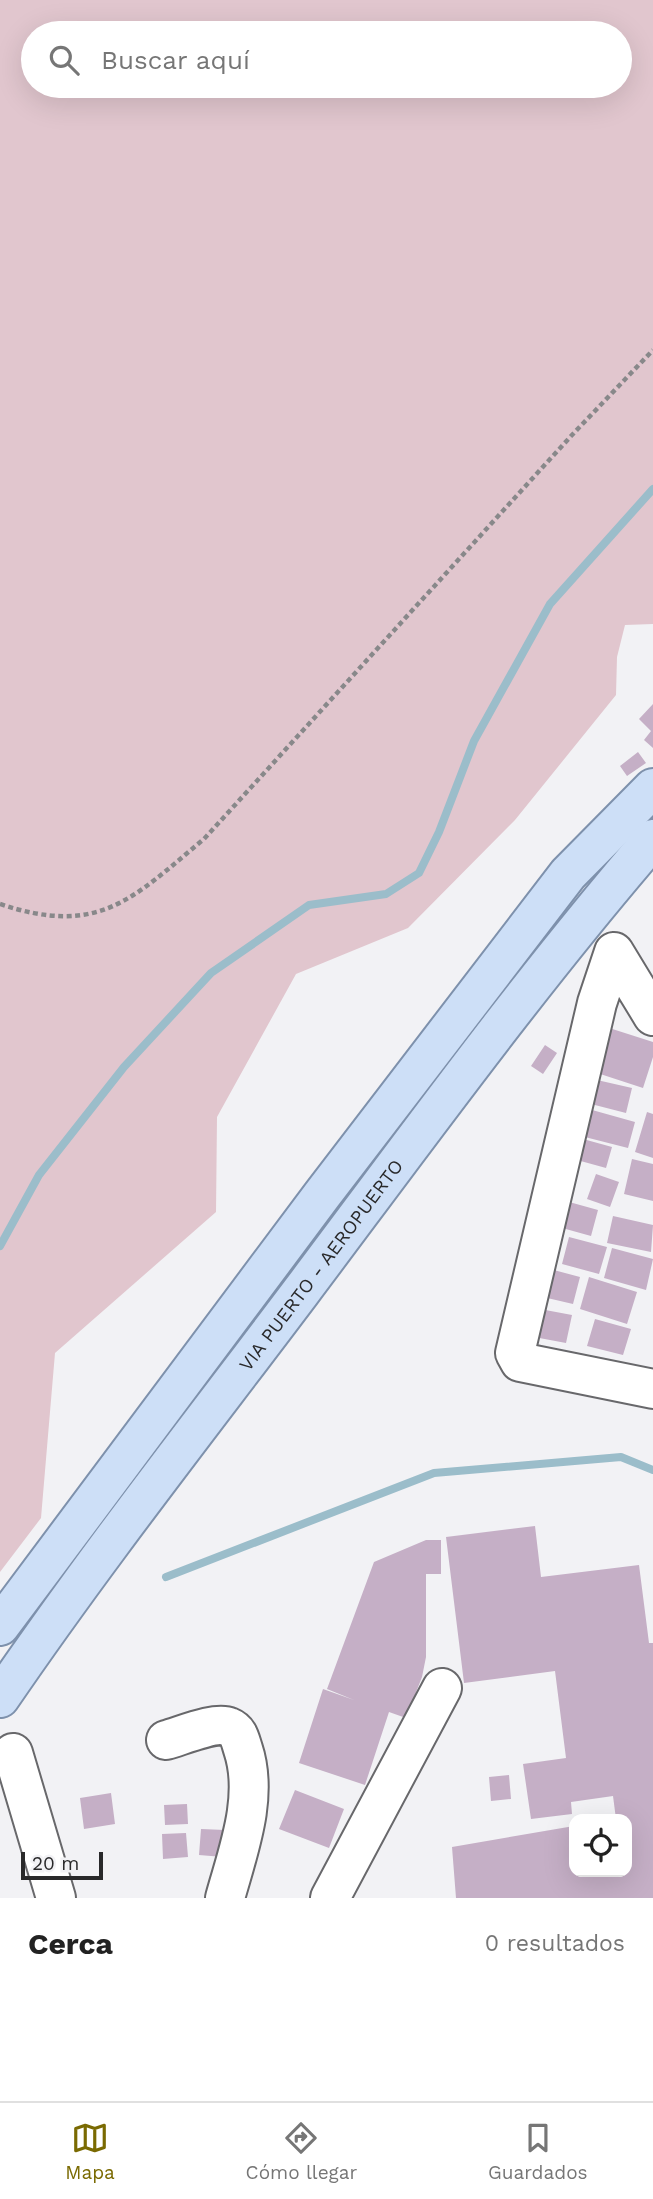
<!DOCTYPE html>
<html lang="es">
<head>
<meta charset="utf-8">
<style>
  :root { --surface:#fff; --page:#f2f2f2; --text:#222; --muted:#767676; --line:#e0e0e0; --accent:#7a6a02 }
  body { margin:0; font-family:"Work Sans",sans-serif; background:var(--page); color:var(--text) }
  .controls { position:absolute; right:21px; bottom:21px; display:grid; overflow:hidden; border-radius:14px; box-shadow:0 7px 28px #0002 }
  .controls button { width:63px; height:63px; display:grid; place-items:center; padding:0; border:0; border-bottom:2px solid var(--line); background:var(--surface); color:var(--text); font:35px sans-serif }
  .scale { position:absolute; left:21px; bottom:18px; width:82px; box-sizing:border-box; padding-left:7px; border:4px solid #29292a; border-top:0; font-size:19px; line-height:24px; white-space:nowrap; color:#29292a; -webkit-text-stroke:5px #f2f2f5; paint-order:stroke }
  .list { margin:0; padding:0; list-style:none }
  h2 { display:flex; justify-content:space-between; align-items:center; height:91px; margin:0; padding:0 28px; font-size:30px }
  h2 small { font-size:23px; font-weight:400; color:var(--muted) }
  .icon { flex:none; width:38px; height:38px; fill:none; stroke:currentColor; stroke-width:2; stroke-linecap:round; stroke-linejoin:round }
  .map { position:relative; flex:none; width:653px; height:1898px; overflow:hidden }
  .search { position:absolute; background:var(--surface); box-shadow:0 7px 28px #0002; left:21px; right:21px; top:21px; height:77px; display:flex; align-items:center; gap:18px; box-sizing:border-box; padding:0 24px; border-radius:38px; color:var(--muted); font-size:26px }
  .sheet { height:203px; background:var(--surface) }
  nav { display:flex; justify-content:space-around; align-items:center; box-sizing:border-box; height:98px; border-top:2px solid var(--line); background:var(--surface); font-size:19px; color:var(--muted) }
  nav a { display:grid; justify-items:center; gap:4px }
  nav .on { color:var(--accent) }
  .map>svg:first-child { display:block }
  .green { fill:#e1c6ce; fill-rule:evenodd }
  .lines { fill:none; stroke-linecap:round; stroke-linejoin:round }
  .stream { stroke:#9bbdca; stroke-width:8 }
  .building { fill:#c5afc6 }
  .minor-casing { stroke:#68686b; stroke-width:42 }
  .major-casing { stroke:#7e91ac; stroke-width:42 }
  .path { stroke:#88888a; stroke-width:4.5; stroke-dasharray:5 3.5; stroke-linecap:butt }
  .minor { stroke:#fff; stroke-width:38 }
  .major { stroke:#cddff7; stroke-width:38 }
  .labels { text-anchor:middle; stroke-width:5; stroke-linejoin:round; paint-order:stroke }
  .street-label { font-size:19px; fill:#29292a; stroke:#f2f2f5 }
</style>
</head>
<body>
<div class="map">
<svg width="653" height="1898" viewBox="0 0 653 1898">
  <rect width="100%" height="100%" fill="#f2f2f5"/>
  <!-- green -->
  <path class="green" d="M0,0H653V624L625,625L617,657L616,695L515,820L408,928L296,974L217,1117L216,1212L55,1353L41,1518L0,1572ZM33,33H620V86H33Z"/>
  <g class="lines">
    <!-- stream -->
    <path class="stream" d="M0,1246L39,1175L124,1067L211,973L309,905L386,894L419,873L439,832L474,741L550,604L653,489
      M166,1577L434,1473L621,1457L653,1470"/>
  </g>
  <!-- building -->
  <path class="building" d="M653,704V748L644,740L651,731L639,719Z
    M638,752L646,763L627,776L620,766Z
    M603,1026L653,1042V1057L643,1088L588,1070Z
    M545,1045L557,1053L543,1074L531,1066Z
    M597,1080L632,1088L626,1113L591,1104Z
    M585,1108L635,1122L628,1148L577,1135Z
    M647,1112L653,1114V1158L635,1152Z
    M583,1139L612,1147L606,1168L577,1160Z
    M632,1159L653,1164V1201L624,1194Z
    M596,1174L619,1182L610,1207L587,1199Z
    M562,1200L598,1210L591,1236L555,1226Z
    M613,1216L653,1225L651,1252L607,1243Z
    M569,1237L607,1247L599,1274L562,1264Z
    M612,1248L653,1259L646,1290L604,1278Z
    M550,1269L580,1277L573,1304L543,1297Z
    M589,1277L637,1292L627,1324L580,1309Z
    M540,1309L572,1315L566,1343L534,1337Z
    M595,1319L631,1329L623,1355L587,1346Z
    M535,1526L541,1577L639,1565L649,1643H653V1898H456L452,1847L574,1826V1872H627V1819H616L613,1796L571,1802L572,1814L531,1819L523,1764L566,1758L555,1671L464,1683L446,1537Z
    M426,1540H441V1574H426V1657L422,1677L406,1718L389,1712L365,1785L299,1763L323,1689L354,1700L327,1689L374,1562Z
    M509,1775L511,1799L491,1801L489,1777Z
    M295,1790L344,1809L329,1848L279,1829Z
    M111,1793L115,1824L84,1829L80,1798Z
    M187,1804L188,1824L165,1825L164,1805Z
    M201,1829L225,1830L223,1857L199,1855Z
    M186,1833L188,1857L163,1859L162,1834Z"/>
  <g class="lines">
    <defs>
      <path id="minor" d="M614,952L597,1003L515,1353L520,1362L653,1389
        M614,952L653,1016
        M166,1740C181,1736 216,1721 229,1727C239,1731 240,1740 243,1749C259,1797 238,1851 225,1898
        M13,1753L56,1898
        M330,1898L442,1688"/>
      <g id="major">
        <path d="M0,1626L322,1195L568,874L653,788"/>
        <path id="s1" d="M0,1698C95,1559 199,1427 300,1293C415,1140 528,984 653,839"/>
      </g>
    </defs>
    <!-- minor casing -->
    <use href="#minor" class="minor-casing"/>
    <!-- major casing -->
    <use href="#major" class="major-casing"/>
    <!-- path -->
    <path class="path" d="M0,904C99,937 132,899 204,839L572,435L653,350"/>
    <!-- minor -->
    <use href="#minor" class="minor"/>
    <!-- major -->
    <use href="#major" class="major"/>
  </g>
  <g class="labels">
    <!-- street labels -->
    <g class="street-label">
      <text dy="7" stroke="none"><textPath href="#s1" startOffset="539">VIA PUERTO - AEROPUERTO</textPath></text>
    </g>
  </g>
</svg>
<div class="controls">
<button><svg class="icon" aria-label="locate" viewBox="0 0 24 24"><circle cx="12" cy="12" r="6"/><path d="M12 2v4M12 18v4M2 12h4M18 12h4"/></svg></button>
</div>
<div class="scale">20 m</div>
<div class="search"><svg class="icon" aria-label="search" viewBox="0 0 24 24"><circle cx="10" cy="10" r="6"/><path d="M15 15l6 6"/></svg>Buscar aquí</div>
</div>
<section class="sheet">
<h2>Cerca<small>0 resultados</small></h2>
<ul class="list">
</ul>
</section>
<nav>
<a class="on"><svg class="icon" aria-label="map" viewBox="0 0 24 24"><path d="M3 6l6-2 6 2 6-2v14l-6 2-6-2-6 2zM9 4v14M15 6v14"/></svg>Mapa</a>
<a><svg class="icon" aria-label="directions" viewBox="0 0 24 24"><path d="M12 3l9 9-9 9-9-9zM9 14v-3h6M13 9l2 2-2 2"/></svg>Cómo llegar</a>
<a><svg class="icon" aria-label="saved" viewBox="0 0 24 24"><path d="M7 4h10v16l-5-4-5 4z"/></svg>Guardados</a>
</nav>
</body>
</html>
